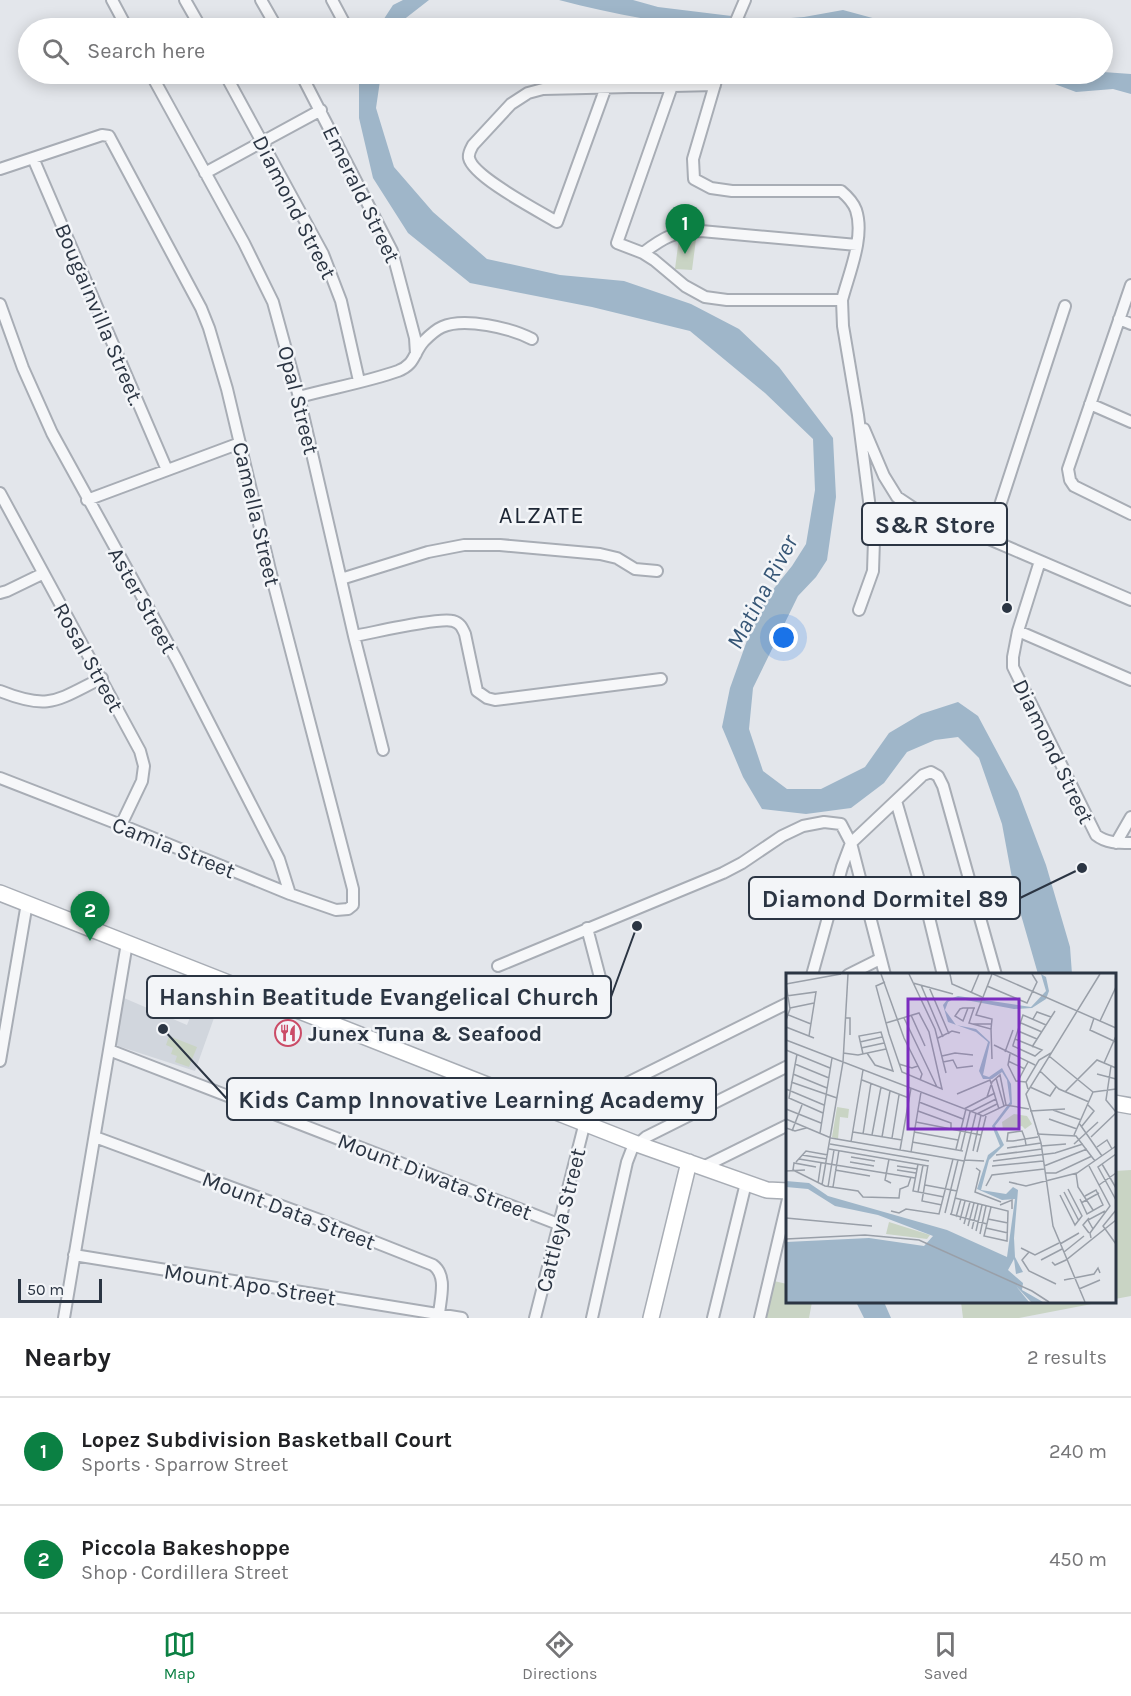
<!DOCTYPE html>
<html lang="en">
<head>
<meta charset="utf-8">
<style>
  :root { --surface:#fff; --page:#f2f2f2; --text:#202124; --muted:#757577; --line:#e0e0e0; --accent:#0b8043 }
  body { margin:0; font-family:Karla,sans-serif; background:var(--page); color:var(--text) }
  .scale { position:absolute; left:18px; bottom:15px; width:84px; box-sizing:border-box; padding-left:6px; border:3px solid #2b3543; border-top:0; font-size:16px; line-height:21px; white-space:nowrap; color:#2b3543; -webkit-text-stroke:4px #f3f5f8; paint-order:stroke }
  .you { position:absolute; left:784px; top:638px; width:21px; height:21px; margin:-15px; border:4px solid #fff; border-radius:50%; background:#1a73e8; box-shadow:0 0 0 9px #1a73e833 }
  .badge { display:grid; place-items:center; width:39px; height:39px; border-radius:50%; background:var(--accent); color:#fff; font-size:20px; font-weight:700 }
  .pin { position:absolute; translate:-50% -50px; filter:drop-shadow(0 2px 3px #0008) }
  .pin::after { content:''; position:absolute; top:32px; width:21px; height:18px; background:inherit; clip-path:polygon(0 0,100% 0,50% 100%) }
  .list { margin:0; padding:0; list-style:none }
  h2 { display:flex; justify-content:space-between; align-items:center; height:78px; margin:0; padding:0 24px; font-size:26px }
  h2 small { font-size:20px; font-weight:400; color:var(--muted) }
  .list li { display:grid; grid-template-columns:39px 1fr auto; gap:18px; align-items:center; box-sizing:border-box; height:108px; padding:0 24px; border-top:2px solid var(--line) }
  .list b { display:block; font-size:22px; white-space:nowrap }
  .list p { margin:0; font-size:20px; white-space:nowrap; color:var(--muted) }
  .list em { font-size:20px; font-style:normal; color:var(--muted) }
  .icon { flex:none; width:33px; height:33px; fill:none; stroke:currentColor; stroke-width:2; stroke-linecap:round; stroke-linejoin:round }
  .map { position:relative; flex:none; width:1131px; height:1318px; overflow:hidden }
  .search { position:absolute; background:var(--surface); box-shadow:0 3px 15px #0003; left:18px; right:18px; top:18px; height:66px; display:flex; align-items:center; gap:15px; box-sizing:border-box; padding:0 21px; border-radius:33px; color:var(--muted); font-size:22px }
  .sheet { height:294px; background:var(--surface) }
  nav { display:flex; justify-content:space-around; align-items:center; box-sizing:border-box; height:84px; border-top:2px solid var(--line); background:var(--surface); font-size:16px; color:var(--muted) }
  nav a { display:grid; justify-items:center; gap:3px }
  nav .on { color:var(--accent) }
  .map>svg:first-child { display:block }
  .built { fill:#d1d6dd }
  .green { fill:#c9d4c4 }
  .water { fill:#9fb6c9 }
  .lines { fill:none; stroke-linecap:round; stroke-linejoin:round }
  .street-casing { stroke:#a8adb5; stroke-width:14 }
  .secondary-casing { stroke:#a8adb5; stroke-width:18 }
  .street { stroke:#f6f7f9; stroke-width:10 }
  .secondary { stroke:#fff; stroke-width:15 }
  .labels { text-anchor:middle; stroke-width:5; stroke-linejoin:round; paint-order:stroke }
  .street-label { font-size:22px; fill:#2b3543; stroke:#f3f5f8 }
  .poi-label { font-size:22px; font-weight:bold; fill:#2b3543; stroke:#f3f5f8; text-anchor:start }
  .neighbourhood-label { font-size:24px; letter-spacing:1.5px; fill:#1d2634; stroke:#f3f5f8 }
  .water-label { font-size:24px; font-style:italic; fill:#365676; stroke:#f3f5f8 }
  .inset-road { fill:none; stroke:#999fa8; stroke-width:1.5 }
  .view { fill:#7b2cbf; fill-opacity:0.15; stroke:#7b2cbf; stroke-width:3 }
  .inset-edge { fill:none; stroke:#2b3543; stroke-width:3 }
  .leader { fill:none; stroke:#2b3543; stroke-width:2 }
  .callout-dot { fill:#2b3543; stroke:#f3f5f8; stroke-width:2 }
  .callout { fill:#f3f5f8; stroke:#2b3543; stroke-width:2 }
  .callout-label { font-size:24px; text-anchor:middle; font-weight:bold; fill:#2b3543 }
</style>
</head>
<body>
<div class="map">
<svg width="1131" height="1318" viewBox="0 0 1131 1318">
  <rect width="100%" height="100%" fill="#e3e6eb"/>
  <!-- built -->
  <path class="built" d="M204,982L224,990L195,1071L115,1045L124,998L187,1025Z"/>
  <!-- green -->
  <path class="green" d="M679,238L696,239L692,270L675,269Z
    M169,1036L197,1047L189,1067L175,1062L177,1056L171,1054L173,1048L166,1045Z
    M1131,1170V1296L1115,1299V1171Z
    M774,1281L787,1284L788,1302H812L809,1318H766Z
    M961,1302H1102L1019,1318H963Z"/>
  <!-- water -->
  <path class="water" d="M403,0H429L402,21L398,28H378L393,5Z
    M559,0H633L658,7L765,20L804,17L843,10L902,26L924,20L950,28H850L841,26L830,28C796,28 762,30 728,28C673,26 613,14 559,0Z
    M1103,72L1131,74V94L1113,89L1076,92L1028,74Z
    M359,74H381L376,108L394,167L433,212L487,259L560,275L624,281L691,304L739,329L779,367L833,438L836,497L827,560L816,577L798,596L753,688L749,729L763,771L787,789H821L865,767L889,733L921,714L958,702L978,716L1018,791L1046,865L1070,947L1072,974H1038L1015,894L1002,824L979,758L958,737L935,740L907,752L884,783L851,808L806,814L762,809L743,777L722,727L730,688L759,607L792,566L806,544L815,490L813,439L765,393L690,331L592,307L470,283L408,233L373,178L359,118Z
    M856,1302H884L891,1318H864Z"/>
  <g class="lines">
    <defs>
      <path id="street" d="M112,0L127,28
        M185,0L201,28
        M261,0L277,28
        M332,0L347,28
        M733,28L745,0
        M151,74L244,243L273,302L299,397L354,636L383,750
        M225,74L323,254L341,301L359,381
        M301,74L392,251L415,338L416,354
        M718,74L693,159L694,179L711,188L732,191H841C847,196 853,202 856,210C865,237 849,273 842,300
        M672,86L617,243L643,253L654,260L685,286L705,297L727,300H842L843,326L858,415L874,540L873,571L859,610
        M606,87L557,222C539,211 473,177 469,158C468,153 471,149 473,145L511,104L528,93L543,89L715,85
        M33,158L167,470
        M0,169L102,135L109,136L201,308L209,328L227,389L270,570L353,889V905L348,909L336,910L290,894L121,825L0,778
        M205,173L321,110
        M643,253C664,237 675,231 701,231L857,245
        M1131,285L1068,469L1070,480L1074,486L1131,514
        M0,304L23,368L52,433L177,660L279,859L290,894
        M1119,319L1131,324
        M299,397C332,388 367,382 398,371C416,364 413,353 424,341C430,335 435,330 442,327C464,317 511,328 532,339
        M1090,404L1131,422
        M864,429L884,476L897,497L933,521L944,527L989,539L1131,600
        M0,493L140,751L144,766L142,781L121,825
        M87,500L240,443
        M989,539L1065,306
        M1040,561L1018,631L1013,657V667L1096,835C1106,843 1118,843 1131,843
        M341,579L428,552L464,545H500L600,554L617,558L635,569L657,571
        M0,593L7,591L42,574
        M1018,631L1131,680
        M354,636C372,633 439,617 453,621C460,623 462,627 465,634L477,691L487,698L495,700L661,679
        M0,691C50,711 57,700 102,678
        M896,801L925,901L943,975
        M1116,843L1131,817
        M587,928L603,989
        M498,966L723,873L742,863L782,836L803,826L824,822L841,824L851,843L885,975
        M812,975L842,867L851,843L923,775L931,772L938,776L943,786L996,975
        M848,975L880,959
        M109,1050L558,1224
        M0,1061L27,903
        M565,1114L788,1003
        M95,1137L317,1219L433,1265C448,1276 440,1299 439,1315
        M703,1167L788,1125
        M74,1255L462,1318
        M64,1318L127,943
        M535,1318L585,1122
        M592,1318L627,1162L632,1149L646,1137L788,1066
        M713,1318L746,1183
        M760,1318L788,1199"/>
      <path id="secondary" d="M0,893L637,1144L767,1190L788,1191
        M1114,1103L1131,1106
        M651,1318L689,1162"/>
    </defs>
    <!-- street casing -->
    <use href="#street" class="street-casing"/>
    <!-- secondary casing -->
    <use href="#secondary" class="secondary-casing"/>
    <!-- street -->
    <use href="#street" class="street"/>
    <!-- secondary -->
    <use href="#secondary" class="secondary"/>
  </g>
  <!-- icons -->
  <defs>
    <symbol id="restaurant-ring" viewBox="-11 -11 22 22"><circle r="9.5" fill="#f3f5f8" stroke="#cb4c67" stroke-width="1.5"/><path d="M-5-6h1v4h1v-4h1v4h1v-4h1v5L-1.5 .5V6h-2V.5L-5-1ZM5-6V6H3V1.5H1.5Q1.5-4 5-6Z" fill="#cb4c67"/></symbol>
  </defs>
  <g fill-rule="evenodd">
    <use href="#restaurant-ring" x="273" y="1018" width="30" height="30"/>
  </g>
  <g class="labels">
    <!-- street labels -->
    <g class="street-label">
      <text transform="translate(362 194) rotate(64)" y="8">Emerald Street</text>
      <text transform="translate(295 207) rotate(63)" y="8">Diamond Street</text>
      <text transform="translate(100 314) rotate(67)" y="8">Bougainvilla Street.</text>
      <text transform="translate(299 400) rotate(76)" y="8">Opal Street</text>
      <text transform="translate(257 514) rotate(77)" y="8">Camella Street</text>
      <text transform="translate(143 600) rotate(61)" y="8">Aster Street</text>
      <text transform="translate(89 657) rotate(61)" y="8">Rosal Street</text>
      <text transform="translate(1054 751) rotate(64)" y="8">Diamond Street</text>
      <text transform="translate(174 847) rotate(22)" y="8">Camia Street</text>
      <text transform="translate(435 1176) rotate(21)" y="8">Mount Diwata Street</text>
      <text transform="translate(289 1210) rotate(21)" y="8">Mount Data Street</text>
      <text transform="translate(560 1220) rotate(-76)" y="8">Cattleya Street</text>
      <text transform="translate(250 1284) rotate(9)" y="8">Mount Apo Street</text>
    </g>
    <!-- poi labels -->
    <g class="poi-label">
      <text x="308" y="1041">Junex Tuna &amp; Seafood</text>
    </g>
    <!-- neighbourhood labels -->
    <g class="neighbourhood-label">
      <text x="542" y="523">ALZATE</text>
    </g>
    <!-- water labels -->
    <g class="water-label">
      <text transform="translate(762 592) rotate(-62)" y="8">Matina River</text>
    </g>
  </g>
  <!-- overview -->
  <g transform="translate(786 973)">
    <rect width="330" height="330" fill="#e3e6eb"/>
    <path d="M51,134L63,136L62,145L54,144L52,166L46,164ZM228,141L241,143L246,151L239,156L236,153L217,157L216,149ZM103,249L144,262L141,266L100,261Z" fill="#c9d4c4"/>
    <path d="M255,1L260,4L263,18L260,26L246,35L228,36L169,25L162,29L159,37L170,52L190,56L204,69L197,102L203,104L216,95L225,111L226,131L209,153L218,172L203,187L195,217L220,221L227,214L232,217L228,265L229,284L237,299L230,301L228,286L222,297L237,310L236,317L257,329H245L230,313L243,329H0V269L83,265L138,273L147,263L92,242L49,233L22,216L0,214V208L23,210L42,223L161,257L221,284L229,226L216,227L191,216L202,182L214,173L206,153L224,129L221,107L216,99L206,106H197L193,98L202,69L190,59L162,49L157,32L161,27L172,23L245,34L260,18Z" fill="#9fb6c9"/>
    <path class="inset-road" d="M95,1L118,65L136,101L134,107M123,1L149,56L160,100M164,1L166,11L196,24M207,1L330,55M99,9L90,13L100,50L103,61L116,99L156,116L143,59L133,40L100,50M127,10L167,21M0,11L55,1M135,12L157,64M201,13L241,30L251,9L246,1M143,14L163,61M185,20L193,1M0,23L30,19L23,63M4,35L28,30M182,35L177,48L169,43L174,36L177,35H189M188,35L183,50L205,56L206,86M0,41L25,51M125,42L139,73M60,45H64V62M118,45L151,114M308,45L304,57L330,69M247,46L251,39L265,44M0,47L4,36L0,11M314,48L330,14M235,50L256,59M185,51H206M0,54L28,65M205,56L206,46L190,42L206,1M232,58L251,66M152,65L166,58L174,60M229,66L256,77L249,83L227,73V72L237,42L260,52M0,67L197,143L220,132L243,136M74,69L96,64M208,72L249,92M246,74L269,38M75,75L98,70M0,77L44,95M219,79L227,57M57,80L72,82L100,76M11,81L3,125L37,140M77,81L73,63L95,59L107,98L89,92L81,80M224,81L222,92L230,108L240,109M156,83L169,80L187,82M263,83L307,119M222,88L239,96M157,89L167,87L171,95L187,93M318,90L330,63M9,91L43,105M113,91L126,95L132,93M325,93L320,127L330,139M254,98L273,116L303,129M7,101L41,115M311,101L330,106M210,105L218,133M76,107L123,125M232,108L242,89M5,109L51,125M244,114L264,123L270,114M0,116L38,132M242,116L240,109L253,87L265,80M279,119L311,87L330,95M307,119L330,116M171,121L204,107L213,136M201,124L206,109L214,102L220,132M133,129L177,146M0,136L35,150M178,136L209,120M267,137L295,147M132,138L165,150V155M244,138L279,136M191,141L211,131M0,146L45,165L178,188M263,146L291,156M130,149L195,162M293,150L316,183M296,153L308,138L302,132M0,155L9,158L20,155M6,158L16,132M67,159L116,167M128,159L172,167M34,160L46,85M77,161L85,110M251,161L290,163L309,188M86,162L95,114M288,162L307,119M96,164L104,118M305,164L330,140M106,165L113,122M65,169L77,97M126,169L177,178M44,171L143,188M288,171L312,149M240,172L239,166L236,158L222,160L221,168H227L239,166L252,164M255,173L280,171M311,174L321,167L326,176M221,175L255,170M43,176L142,193M170,176L180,136M114,177L125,115M175,177L184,139L210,126M187,178L195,142M125,179L135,119M191,179L200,143M16,182L41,186M210,182L256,176M65,184L89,188M13,186L129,205M103,186L99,207L105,210M178,187L198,188M207,188L269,180L297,171M10,189L20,178L42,182M64,189L88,193M132,191L127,218L158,224M316,191L330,215M142,192L136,228L156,232M111,193L131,196M206,193L257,188M258,193L301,176M303,193L324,233L304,260L305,265M30,194L8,190L7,197L39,213L72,218L77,224L113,225L114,216L122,213L125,204M190,195L194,198L189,219L215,229M49,197L84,203M111,197L130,200M0,198L19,197M259,200H270L306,183M290,200L292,214L307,237M223,209L240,213L291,200L330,173M32,210L35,190M36,212L57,89L62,1M139,212L171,218M313,212L330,200M200,213L206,202L258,196M42,214L48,177M47,214L53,177M132,219L137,192M278,219L293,248M274,222L289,252L296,243L282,216M169,225L222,238V239L221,268L198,263L205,234M294,226L301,241L317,232L310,217L299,223M330,227L312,194L330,181M295,230L313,220M214,232L226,227V236M330,237L317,253L330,271M105,238L113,240L120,236L153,241L167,186M159,240L172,187M164,241L201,251M165,242L190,140M170,244L175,226M0,245L86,253M303,245L297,252L303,260M202,246L222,250M174,247L179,228M178,251L184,229M182,253L188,230M200,255L222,260M186,256L192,231M307,256L302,247L319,238M190,258L196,232M194,261L200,233M0,266L79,262L133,267L246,318L263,329M274,271L293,260M235,275L249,282L273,270M243,279L236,287L243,298L270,311M278,279L298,263M255,287L276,276M266,289L269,292L280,287L330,247M278,307L308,301L312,295L314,300M293,316L314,307M299,329L267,253L255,170L240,121L314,1"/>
    <path class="view" d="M122,26H233V156H122Z"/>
    <rect width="330" height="330" class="inset-edge"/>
  </g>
  <!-- callouts -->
  <path class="leader" d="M1007 608L1007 524M1082 868L1020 898M637 926L611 997M163 1029L227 1099"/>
  <g class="callout-dot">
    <circle cx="1007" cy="608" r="6"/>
    <circle cx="1082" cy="868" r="6"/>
    <circle cx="637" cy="926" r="6"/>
    <circle cx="163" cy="1029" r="6"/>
  </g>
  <g class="callout">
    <rect x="862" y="503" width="145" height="42" rx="6"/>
    <rect x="749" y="877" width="271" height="42" rx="6"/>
    <rect x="147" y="976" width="464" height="42" rx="6"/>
    <rect x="227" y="1078" width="489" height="42" rx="6"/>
  </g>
  <g class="callout-label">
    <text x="935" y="533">S&amp;R Store</text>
    <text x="885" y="907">Diamond Dormitel 89</text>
    <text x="379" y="1005">Hanshin Beatitude Evangelical Church</text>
    <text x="471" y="1108">Kids Camp Innovative Learning Academy</text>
  </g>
</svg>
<div class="scale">50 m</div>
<div class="you"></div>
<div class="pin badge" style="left:685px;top:254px">1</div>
<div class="pin badge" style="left:90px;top:941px">2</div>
<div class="search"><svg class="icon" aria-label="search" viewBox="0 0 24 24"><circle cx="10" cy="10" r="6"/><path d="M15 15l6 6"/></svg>Search here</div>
</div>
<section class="sheet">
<h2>Nearby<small>2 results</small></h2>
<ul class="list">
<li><span class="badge">1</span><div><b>Lopez Subdivision Basketball Court</b><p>Sports · Sparrow Street</p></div><em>240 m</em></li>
<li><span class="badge">2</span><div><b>Piccola Bakeshoppe</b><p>Shop · Cordillera Street</p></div><em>450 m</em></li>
</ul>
</section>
<nav>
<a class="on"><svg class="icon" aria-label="map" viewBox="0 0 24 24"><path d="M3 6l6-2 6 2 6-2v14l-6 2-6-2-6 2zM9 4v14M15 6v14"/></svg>Map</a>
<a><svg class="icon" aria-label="directions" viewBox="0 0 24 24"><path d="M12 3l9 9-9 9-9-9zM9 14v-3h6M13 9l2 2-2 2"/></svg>Directions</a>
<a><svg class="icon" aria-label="saved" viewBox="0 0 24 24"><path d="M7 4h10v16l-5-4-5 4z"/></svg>Saved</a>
</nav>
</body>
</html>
